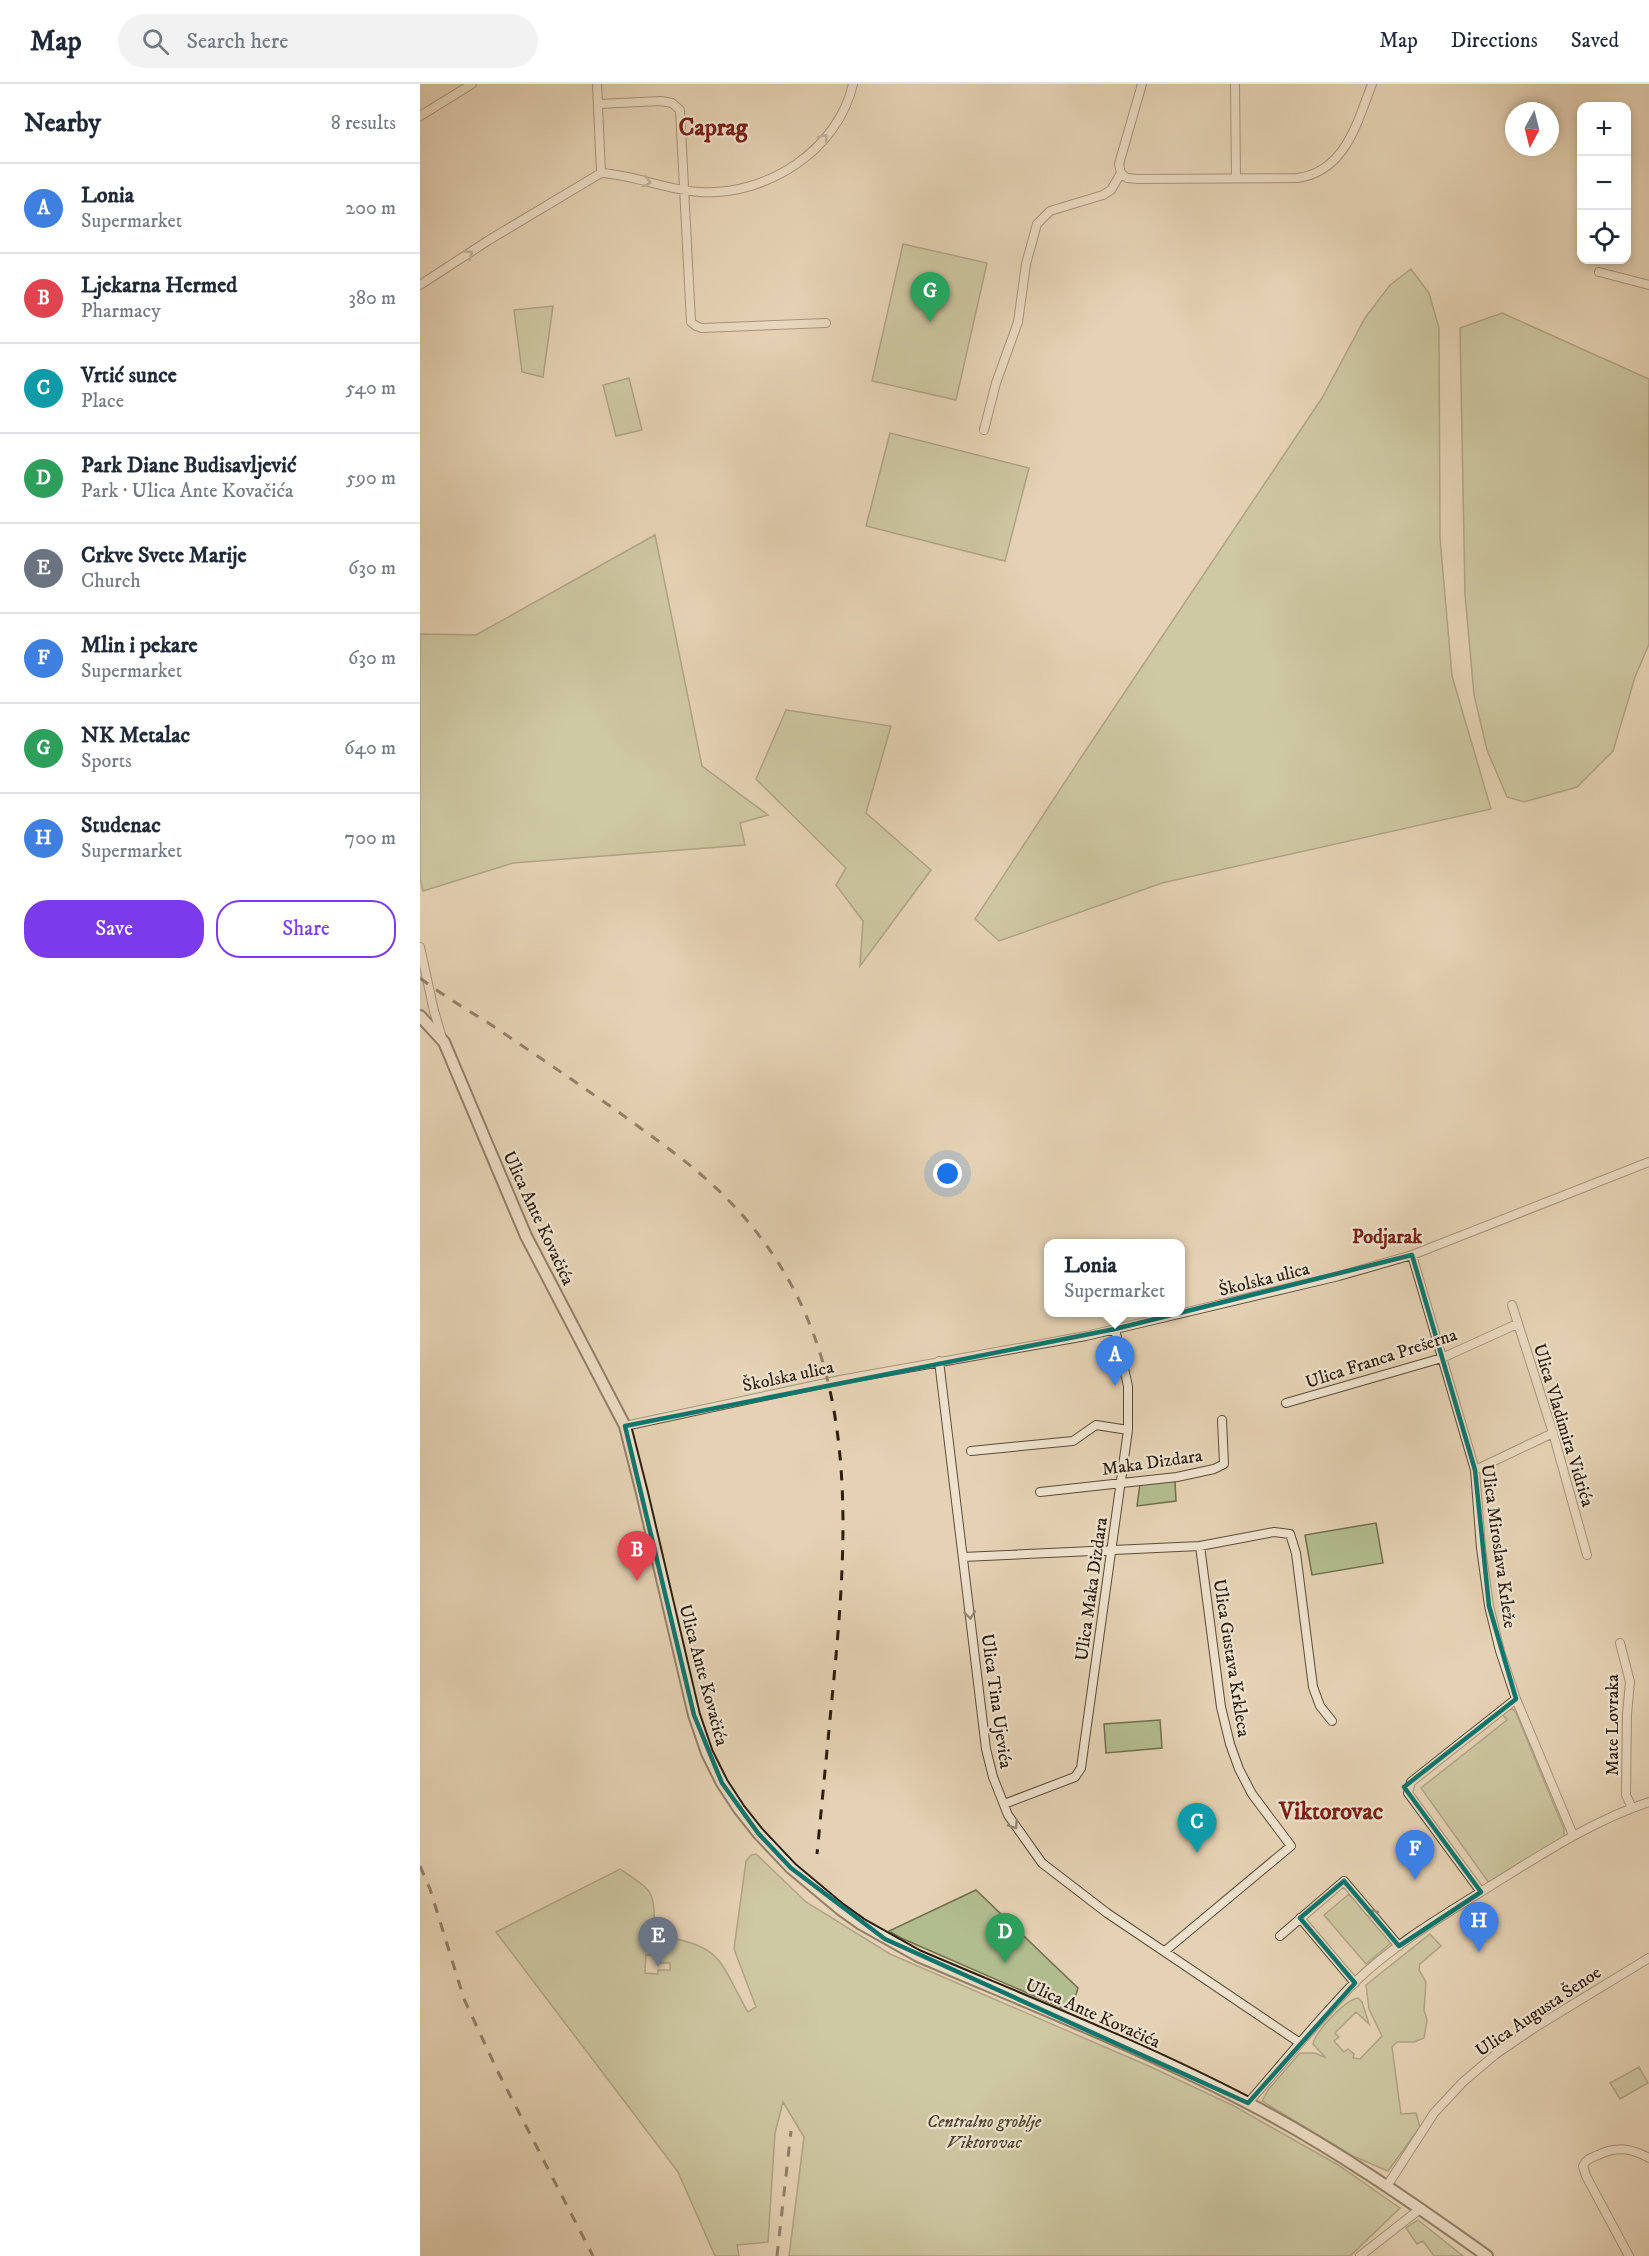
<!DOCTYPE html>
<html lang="en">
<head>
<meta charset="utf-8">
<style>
  :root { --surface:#fff; --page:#f2f2f3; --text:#1f2937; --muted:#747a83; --line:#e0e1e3; --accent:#7c3aed }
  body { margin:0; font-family:"IM FELL DW Pica",serif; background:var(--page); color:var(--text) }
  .controls { position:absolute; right:18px; top:18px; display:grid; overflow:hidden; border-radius:12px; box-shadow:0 3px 9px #0003 }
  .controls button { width:54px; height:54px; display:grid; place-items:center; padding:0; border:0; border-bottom:2px solid var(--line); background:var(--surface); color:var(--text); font:30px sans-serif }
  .compass { position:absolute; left:1085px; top:18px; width:54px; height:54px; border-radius:50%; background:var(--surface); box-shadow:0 3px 9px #0003; rotate:187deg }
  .you { position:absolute; left:528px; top:1090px; width:21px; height:21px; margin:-15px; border:4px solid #fff; border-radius:50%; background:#1a73e8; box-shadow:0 0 0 9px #1a73e833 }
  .badge { display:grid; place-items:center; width:39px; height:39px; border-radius:50%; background:var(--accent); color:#fff; font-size:20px; font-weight:700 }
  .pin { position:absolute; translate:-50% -50px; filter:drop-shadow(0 2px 3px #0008) }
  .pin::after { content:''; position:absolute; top:32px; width:21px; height:18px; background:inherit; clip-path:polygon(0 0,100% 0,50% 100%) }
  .popup { position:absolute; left:624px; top:1155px; width:141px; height:78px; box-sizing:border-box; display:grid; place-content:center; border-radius:12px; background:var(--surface); filter:drop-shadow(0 2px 4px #0005); font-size:20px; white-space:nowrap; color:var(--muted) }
  .popup b { font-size:22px; color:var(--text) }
  .popup::after { content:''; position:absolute; left:50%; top:100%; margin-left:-12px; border:12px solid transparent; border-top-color:var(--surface) }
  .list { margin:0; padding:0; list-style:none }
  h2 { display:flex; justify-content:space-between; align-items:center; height:78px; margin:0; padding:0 24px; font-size:26px }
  h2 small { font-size:20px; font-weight:400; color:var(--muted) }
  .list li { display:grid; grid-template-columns:39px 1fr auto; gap:18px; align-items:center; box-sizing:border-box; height:90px; padding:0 24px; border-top:2px solid var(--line) }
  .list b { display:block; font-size:22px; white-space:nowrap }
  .list p { margin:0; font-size:20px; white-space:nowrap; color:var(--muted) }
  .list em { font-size:20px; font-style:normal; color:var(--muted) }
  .actions { display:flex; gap:12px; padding:18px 24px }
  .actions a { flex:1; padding:14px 0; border:2px solid var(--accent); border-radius:24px; text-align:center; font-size:21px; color:var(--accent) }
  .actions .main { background:var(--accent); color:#fff }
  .icon { flex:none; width:33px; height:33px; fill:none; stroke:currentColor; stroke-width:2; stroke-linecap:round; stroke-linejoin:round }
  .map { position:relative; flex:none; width:1229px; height:2172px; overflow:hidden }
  header { display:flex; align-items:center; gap:36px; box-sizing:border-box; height:84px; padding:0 30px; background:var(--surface); border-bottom:2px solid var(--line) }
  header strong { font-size:28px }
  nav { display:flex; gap:33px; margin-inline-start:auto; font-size:21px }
  .search { width:420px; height:54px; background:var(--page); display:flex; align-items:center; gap:15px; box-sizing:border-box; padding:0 21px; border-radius:33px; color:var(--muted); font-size:22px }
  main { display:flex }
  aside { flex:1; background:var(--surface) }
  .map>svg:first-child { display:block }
  .green { fill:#b2bd8f; stroke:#706e4e; stroke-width:1.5; fill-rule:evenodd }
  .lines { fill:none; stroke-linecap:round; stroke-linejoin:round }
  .street-casing { stroke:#5b4b38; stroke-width:10 }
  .secondary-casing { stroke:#2d1e0e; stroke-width:14 }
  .street { stroke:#eee2ce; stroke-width:8 }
  .secondary { stroke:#eee2ce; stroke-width:10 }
  .rail { stroke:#2d1e0e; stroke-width:3; stroke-dasharray:10 10; stroke-linecap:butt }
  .oneway { stroke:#978a78 }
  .marked { fill:none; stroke:#0f766e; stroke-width:4.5; stroke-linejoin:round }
  .labels { text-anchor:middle; stroke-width:4.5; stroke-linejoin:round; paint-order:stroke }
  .street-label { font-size:18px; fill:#2d1e0e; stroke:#eee2ce }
  .park-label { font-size:18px; font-style:italic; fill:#4e462e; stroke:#eee2ce }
  .neighbourhood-label { font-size:20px; font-weight:bold; fill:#7a1f14; stroke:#eee2ce }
  .district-label { font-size:24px; font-weight:bold; fill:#7a1f14; stroke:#eee2ce }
</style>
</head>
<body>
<header>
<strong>Map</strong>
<div class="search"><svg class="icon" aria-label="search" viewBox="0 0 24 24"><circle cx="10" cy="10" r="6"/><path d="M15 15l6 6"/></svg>Search here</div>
<nav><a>Map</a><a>Directions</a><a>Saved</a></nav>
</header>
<main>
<aside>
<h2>Nearby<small>8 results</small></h2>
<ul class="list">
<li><span class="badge" style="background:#3f7fe0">A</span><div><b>Lonia</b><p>Supermarket</p></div><em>200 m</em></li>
<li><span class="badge" style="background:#e0444e">B</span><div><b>Ljekarna Hermed</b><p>Pharmacy</p></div><em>380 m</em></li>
<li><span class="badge" style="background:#0f9aa8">C</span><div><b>Vrtić sunce</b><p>Place</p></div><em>540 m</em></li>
<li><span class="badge" style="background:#2e9e5b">D</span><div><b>Park Diane Budisavljević</b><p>Park · Ulica Ante Kovačića</p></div><em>590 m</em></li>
<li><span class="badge" style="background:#6b7280">E</span><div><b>Crkve Svete Marije</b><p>Church</p></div><em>630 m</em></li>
<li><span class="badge" style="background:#3f7fe0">F</span><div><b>Mlin i pekare</b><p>Supermarket</p></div><em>630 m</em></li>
<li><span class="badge" style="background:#2e9e5b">G</span><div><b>NK Metalac</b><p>Sports</p></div><em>640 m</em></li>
<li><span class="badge" style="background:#3f7fe0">H</span><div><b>Studenac</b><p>Supermarket</p></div><em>700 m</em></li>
</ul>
<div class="actions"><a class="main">Save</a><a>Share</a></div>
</aside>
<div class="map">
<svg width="1229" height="2172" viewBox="0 0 1229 2172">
  <rect width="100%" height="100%" fill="#e5d2b4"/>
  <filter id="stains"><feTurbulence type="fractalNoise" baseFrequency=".00333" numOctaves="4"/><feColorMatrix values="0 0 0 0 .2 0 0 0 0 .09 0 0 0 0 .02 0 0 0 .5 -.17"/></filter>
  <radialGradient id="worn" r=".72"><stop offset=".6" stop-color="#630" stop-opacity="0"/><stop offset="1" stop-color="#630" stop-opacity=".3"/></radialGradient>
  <!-- green -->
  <path class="green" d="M483,160L567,179L536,316L452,297Z
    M991,185L1009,209L1019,244L1020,454L1032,592L1071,725L742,799L579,857L555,835L662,672L902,314L945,234L970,201Z
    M133,222L123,293L102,288L94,226Z
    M1082,229L1229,295V560L1215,593L1193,667L1157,703L1104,718L1087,713L1067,666L1054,611L1045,511L1040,244Z
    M209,294L222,346L196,352L183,301Z
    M470,349L609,384L585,477L446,442Z
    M235,451L282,682L348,731L320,739L325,761L93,779L3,807L0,795V550L56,551Z
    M366,626L471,642L446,729L511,786L440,882L443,837L416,801L426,784L336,695Z
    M755,1397L756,1417L717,1422L720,1400Z
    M956,1439L963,1479L892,1491L885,1451Z
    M1089,1625L1094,1626L1096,1629L1144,1745V1753L1069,1799L1001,1704L1087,1636L1083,1631Z
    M740,1636L742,1664L686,1669L684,1640Z
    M336,1770L386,1818L470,1870L731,1983L814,2022L918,2081L980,2124L930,2172H369L384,2053L363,2018L355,2049L348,2158L317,2161L319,2172H295L258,2088L76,1848L200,1785C237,1810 233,1806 235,1850C257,1856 285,1858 300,1878C311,1893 318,1912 328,1928L336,1923L314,1865L326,1777L331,1771ZM226,1871H234V1874H239V1879H250V1886H238V1890L225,1889Z
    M556,1806L658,1904L653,1921L646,1926L481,1854L469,1847Z
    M929,1810L971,1859L946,1880L904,1831Z
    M1010,1850L1021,1862L1000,1880L999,1886L1006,1898L1004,1926L1007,1936L1004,1954L994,1958H977L972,1963L981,2030L996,2029L1000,2043L968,2087L931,2071L842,2017L848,2006L880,1969H895L906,1974L893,1960C895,1948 925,1916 938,1914L942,1918L949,1940L936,1928L915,1949L919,1953L914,1957L924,1968L928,1965L934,1970L933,1974L940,1975L962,1952L949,1925L946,1901Z
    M1219,1983L1228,1999L1200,2015L1190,1999Z
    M998,2136L1043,2172H1014L1003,2157L997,2160L986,2144Z"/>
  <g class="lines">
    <defs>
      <path id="street" d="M177,0L181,89
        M815,0L816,93
        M179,20L241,17L252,19L260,26L271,238L276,242L282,244L406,239
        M0,32L52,0
        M701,89L707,94L718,95L877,94C925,88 937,39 952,0
        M1179,188L1229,201
        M0,201L69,156L181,89C215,91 246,106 280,108C347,112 418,66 433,0
        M564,346L576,299L598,238L606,180L617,140L630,127L683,111L691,106L701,89L699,80L722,0
        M0,863L14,927L22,954
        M992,1171L1055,1386L1061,1464L1069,1522L1080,1567L1096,1615L1153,1751
        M1092,1221L1133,1349L1167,1471
        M519,1277L566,1665L573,1693L588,1731L622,1779L687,1829L880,1959
        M866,1319L1022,1274L1097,1240
        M205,1342L420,1296L666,1252L919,1192L992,1171L1229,1078
        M551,1367L653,1357L676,1341L708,1346
        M1055,1386L1133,1349
        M620,1408L757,1393L794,1385L804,1380L802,1336
        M543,1473L780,1462L854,1448L870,1450L876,1469L893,1603L900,1622L912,1637
        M1200,1559L1210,1598L1207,1630L1206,1711L1212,1724
        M584,1720L655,1693L661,1684L708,1346V1302L695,1245
        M1061,1808L988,1709L991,1698L1096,1615
        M880,1834L935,1899
        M860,1852L924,1797L979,1862
        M745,1867L871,1762L832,1710L819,1685L810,1660L801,1623L780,1462
        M828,2019C863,1979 897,1937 934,1899C974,1860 1024,1831 1072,1801C1122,1770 1172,1737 1229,1718
        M967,2102L1014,2029L1043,1998L1076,1970L1114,1944L1229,1874
        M940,2172L1000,2125
        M1209,2172L1166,2092L1163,2082C1166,2075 1171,2074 1178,2071C1197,2062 1211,2064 1229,2074"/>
      <path id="secondary" d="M0,932L24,958L106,1152L205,1342L222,1409L274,1631L287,1669L302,1699L319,1725L338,1749L371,1784L420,1825L441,1840L498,1872C608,1919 720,1963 826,2018C911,2062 990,2117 1067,2172"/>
    </defs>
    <!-- street casing -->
    <use href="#street" class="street-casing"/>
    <!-- secondary casing -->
    <use href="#secondary" class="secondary-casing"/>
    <!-- street -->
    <use href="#street" class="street"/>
    <!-- secondary -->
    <use href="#secondary" class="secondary"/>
    <!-- rail -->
    <path class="rail" d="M0,894C21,910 44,924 67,938C113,969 159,1000 204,1032C231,1052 259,1071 285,1094C435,1226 432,1400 415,1583C409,1646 403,1708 397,1770
      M0,1782L10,1805L44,1915L78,1988L173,2172
      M357,2172L371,2047"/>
  </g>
  <!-- one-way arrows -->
  <defs><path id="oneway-chevron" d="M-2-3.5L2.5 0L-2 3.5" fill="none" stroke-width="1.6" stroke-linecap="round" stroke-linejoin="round" transform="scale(1.5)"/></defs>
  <g class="oneway">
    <use href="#oneway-chevron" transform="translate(404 54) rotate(-50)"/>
    <use href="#oneway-chevron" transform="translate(227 98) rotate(15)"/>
    <use href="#oneway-chevron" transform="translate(49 170) rotate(-33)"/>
    <use href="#oneway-chevron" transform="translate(550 1531) rotate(83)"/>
    <use href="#oneway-chevron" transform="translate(594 1741) rotate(57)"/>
    <use href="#oneway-chevron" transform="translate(952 1829) rotate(-130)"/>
  </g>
  <!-- marked area -->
  <path d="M0 0H1229V2172H0ZM992,1171L1055,1386L1069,1522L1096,1615L984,1703L1061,1808L979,1862L924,1797L880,1834L935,1899L828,2019L465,1855L371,1784L338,1749L302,1699L274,1631L205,1342L695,1245Z" fill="#e5d2b4" fill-opacity=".55" fill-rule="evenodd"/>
  <path class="marked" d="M992,1171L1055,1386L1069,1522L1096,1615L984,1703L1061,1808L979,1862L924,1797L880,1834L935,1899L828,2019L465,1855L371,1784L338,1749L302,1699L274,1631L205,1342L695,1245Z"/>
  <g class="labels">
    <!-- street labels -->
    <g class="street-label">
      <text transform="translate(119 1134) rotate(65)" y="6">Ulica Ante Kovačića</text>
      <text transform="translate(844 1195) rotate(-14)" y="6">Školska ulica</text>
      <text transform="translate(961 1274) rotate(-18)" y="6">Ulica Franca Prešerna</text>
      <text transform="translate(368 1292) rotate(-12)" y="6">Školska ulica</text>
      <text transform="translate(1144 1341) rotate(73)" y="6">Ulica Vladimira Vidrića</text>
      <text transform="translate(732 1378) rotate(-8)" y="6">Maka Dizdara</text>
      <text transform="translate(1079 1462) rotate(82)" y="6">Ulica Miroslava Krleže</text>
      <text transform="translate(671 1505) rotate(-82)" y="6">Ulica Maka Dizdara</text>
      <text transform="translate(812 1574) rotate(81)" y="6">Ulica Gustava Krkleca</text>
      <text transform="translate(284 1591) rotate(75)" y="6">Ulica Ante Kovačića</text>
      <text transform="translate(577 1617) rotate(82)" y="6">Ulica Tina Ujevića</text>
      <text transform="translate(1192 1641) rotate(-90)" y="6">Mate Lovraka</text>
      <text transform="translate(1118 1927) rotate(-34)" y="6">Ulica Augusta Šenoe</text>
      <text transform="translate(673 1929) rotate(24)" y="6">Ulica Ante Kovačića</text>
    </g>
    <!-- park labels -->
    <g class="park-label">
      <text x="564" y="2043">Centralno groblje<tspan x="564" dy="21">Viktorovac</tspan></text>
    </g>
    <!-- neighbourhood labels -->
    <g class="neighbourhood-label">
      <text x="967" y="1159">Podjarak</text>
    </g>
    <!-- district labels -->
    <g class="district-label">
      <text x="293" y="51">Caprag</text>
      <text x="911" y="1735">Viktorovac</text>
    </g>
  </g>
  <rect width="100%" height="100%" filter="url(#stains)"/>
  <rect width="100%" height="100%" fill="url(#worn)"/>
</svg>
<div class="controls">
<button>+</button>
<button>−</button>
<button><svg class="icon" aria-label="locate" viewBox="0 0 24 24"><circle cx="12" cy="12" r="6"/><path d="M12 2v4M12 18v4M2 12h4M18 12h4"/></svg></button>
</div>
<svg class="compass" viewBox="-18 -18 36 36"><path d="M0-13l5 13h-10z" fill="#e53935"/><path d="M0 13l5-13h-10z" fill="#747a83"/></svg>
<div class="you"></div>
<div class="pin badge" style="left:695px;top:1302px;background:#3f7fe0">A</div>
<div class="popup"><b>Lonia</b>Supermarket</div>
<div class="pin badge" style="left:217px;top:1497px;background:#e0444e">B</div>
<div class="pin badge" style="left:777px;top:1769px;background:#0f9aa8">C</div>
<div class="pin badge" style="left:585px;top:1879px;background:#2e9e5b">D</div>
<div class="pin badge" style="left:238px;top:1883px;background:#6b7280">E</div>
<div class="pin badge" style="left:995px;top:1796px;background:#3f7fe0">F</div>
<div class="pin badge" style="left:510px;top:238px;background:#2e9e5b">G</div>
<div class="pin badge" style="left:1059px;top:1868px;background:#3f7fe0">H</div>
</div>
</main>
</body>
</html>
